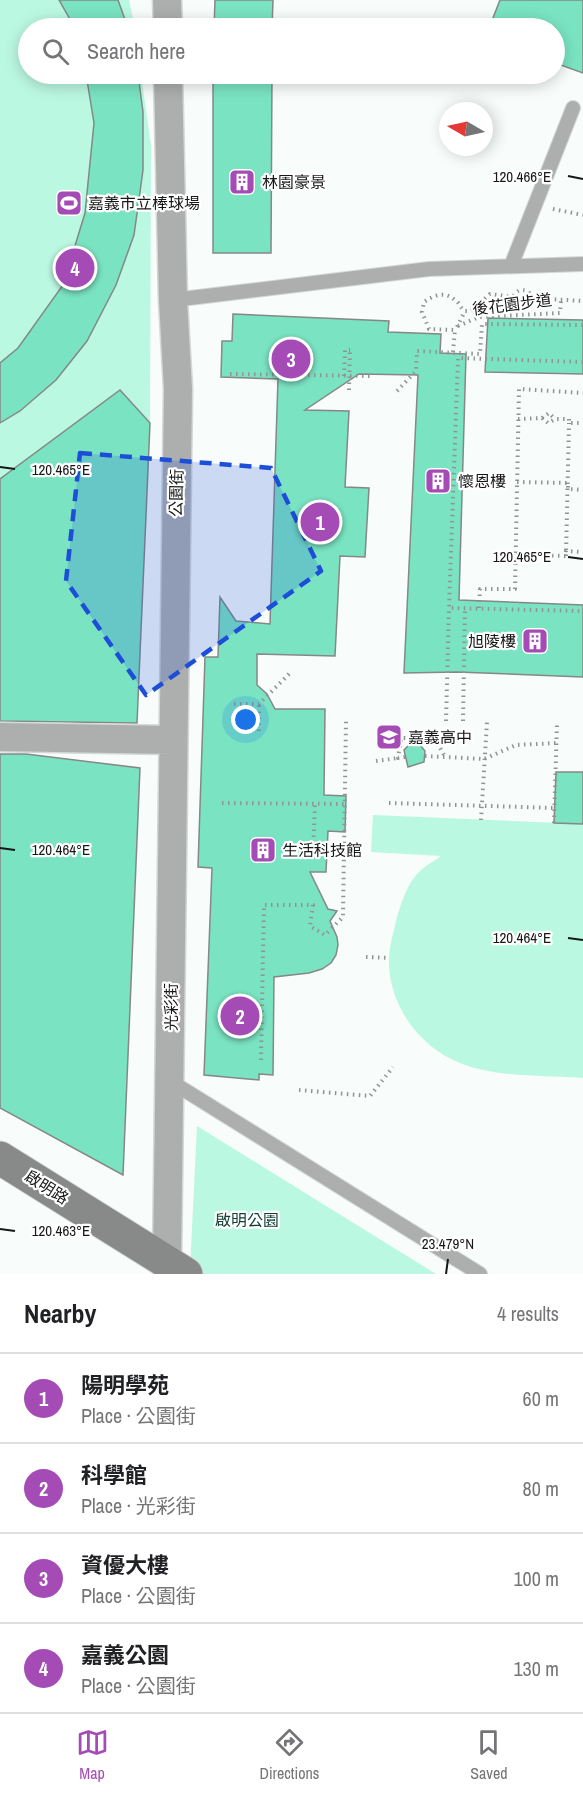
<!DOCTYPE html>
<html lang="en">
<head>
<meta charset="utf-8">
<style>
  :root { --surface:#fff; --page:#f6f6f6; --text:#202124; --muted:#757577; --line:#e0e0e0; --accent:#a54bb6 }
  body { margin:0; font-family:"Archivo Narrow","Noto Sans TC",sans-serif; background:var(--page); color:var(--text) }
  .compass { position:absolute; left:439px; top:102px; width:54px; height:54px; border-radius:50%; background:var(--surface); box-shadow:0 3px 15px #0003; rotate:279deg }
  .you { position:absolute; left:246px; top:720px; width:21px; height:21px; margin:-15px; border:4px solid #fff; border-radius:50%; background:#1a73e8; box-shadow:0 0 0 9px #1a73e833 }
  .badge { display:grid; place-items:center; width:39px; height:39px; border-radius:50%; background:var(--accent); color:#fff; font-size:20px; font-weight:700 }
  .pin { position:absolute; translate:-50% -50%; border:3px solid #fff; box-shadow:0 2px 6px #0006 }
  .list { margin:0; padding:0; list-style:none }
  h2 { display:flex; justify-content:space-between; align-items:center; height:78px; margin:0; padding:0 24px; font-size:26px }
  h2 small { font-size:20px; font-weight:400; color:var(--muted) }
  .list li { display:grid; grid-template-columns:39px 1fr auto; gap:18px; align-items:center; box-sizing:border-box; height:90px; padding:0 24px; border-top:2px solid var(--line) }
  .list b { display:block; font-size:22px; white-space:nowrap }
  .list p { margin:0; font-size:20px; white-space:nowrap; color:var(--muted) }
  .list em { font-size:20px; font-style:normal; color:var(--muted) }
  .icon { flex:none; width:33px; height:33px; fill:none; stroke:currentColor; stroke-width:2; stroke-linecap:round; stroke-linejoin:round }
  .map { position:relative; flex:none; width:583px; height:1274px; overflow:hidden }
  .search { position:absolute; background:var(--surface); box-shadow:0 3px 15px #0003; left:18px; right:18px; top:18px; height:66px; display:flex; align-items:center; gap:15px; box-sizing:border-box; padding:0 21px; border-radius:33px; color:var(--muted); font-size:22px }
  .sheet { height:438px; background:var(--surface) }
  nav { display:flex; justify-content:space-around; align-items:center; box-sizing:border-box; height:84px; border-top:2px solid var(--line); background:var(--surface); font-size:16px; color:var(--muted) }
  nav a { display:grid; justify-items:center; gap:3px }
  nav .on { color:var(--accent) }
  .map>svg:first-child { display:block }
  .green { fill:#bbf8e2 }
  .building { fill:#7ae4c2; stroke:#848887; stroke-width:1.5 }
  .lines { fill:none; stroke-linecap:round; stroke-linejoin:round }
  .lane-casing { stroke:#d4d8d7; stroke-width:16 }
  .street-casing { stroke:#d4d8d7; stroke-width:31 }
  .secondary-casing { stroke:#d4d8d7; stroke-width:35 }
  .path { stroke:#919493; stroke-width:4; stroke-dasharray:1.5 4.5; stroke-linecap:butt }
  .lane { stroke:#adafae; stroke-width:14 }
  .street { stroke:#adafae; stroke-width:28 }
  .secondary { stroke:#878a88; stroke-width:33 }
  .marked { fill:#1d4ed8; fill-opacity:0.2; stroke:#1d4ed8; stroke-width:4.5; stroke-dasharray:12 8; stroke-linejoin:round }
  .ticks { fill:none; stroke:#161817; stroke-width:2 }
  .labels { text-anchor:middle; stroke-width:4.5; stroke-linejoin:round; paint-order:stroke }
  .poi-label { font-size:16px; fill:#161817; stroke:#fff; text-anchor:start }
  .street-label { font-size:16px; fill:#161817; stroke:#fff }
  .park-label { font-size:16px; fill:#104033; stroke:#fff }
  .ticks-label { font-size:15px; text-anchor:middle; fill:#161817; stroke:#fff; stroke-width:4.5; stroke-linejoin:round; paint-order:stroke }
</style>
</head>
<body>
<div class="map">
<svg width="583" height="1274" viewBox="0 0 583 1274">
  <rect width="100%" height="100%" fill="#f8fcfb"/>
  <!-- green -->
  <path class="green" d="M0,0H129L135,28H28V74H141L151,146L150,423L120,390L0,479Z
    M373,815L583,824V1078C543,1075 489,1078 453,1060C415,1042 387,1000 389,957C390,944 394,930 397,917C401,903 408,882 419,872C425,866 434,861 441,856L371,852Z
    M197,1126L436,1274H199L190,1269Z"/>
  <!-- building -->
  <path class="building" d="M59,0H118L128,28H75Z
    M215,0H273L272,28H214Z
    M500,0H583V73L555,63V28H489Z
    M86,74H138L143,112V170L134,235L116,285L87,341L56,380L20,411L0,423V363L18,348L63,285L85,213L94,123Z
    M213,74H272L271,253H213Z
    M233,314L389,321L388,332L441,334L440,353L466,354L459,600L583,605V677L457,672L404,673L418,375L359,374L305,410L349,411L345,487L369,488L365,557L340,556L335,656L257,654V685L267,694L275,709H325L324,795L346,796L345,832L328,831L326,872H310L328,909L337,911L330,921L337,937L338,945L336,955L331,963L322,969L309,973L274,977L273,1075L259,1074V1080L204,1075L212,868L198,867L205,657H218L220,597L236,621L270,624L278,379L221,377L222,341H232Z
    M488,318L583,320V374L485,372Z
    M120,390L150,423L137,723L0,721V479Z
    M415,739L425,751L424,762L408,767L404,750Z
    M0,754H26L140,768L123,1175L0,1108Z
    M556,772H583V824L554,823Z"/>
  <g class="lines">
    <defs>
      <path id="lane" d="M511,266L573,108
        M173,300L429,269L583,264
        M170,1081L480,1274"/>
      <path id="street" d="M167,0L168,28
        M168,74L173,300L178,389L167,1262L170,1274
        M0,737L172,740"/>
      <path id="secondary" d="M0,1158L186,1274"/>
    </defs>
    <!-- lane casing -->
    <use href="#lane" class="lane-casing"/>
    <!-- street casing -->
    <use href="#street" class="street-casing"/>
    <!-- secondary casing -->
    <use href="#secondary" class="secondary-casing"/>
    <!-- path -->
    <path class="path" d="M553,209L583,215
      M533,298L528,291C520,289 517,290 513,297L515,305L525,306L533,298L583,301
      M458,326L479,317L560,313L561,301
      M457,327L465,311
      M453,352L455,330L429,329L422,312L424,302C434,295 445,291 455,300C460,303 460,308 465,311H471L490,294L513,297
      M583,362L458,358L449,608L583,611
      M230,374L371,376
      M344,376L345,350H350
      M349,390L350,350
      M397,391L416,371L417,351L480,354L482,324L583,325
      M542,418L549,413L555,419
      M518,419L542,418L548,423L555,419H569V423H583
      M517,482L568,483V489L583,490
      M516,554L566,556V551L583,552
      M566,556L569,423
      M479,608L480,589H515L519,389L583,393
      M234,704H259L291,672
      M446,721L449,608
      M463,721L465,608
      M259,731V704
      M425,756L484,759L516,745L557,743
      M405,757L398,758L401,738L435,739L444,755
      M376,761L398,758
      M222,803L346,804
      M389,803L555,808
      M481,820L487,722
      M554,823L557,723
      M313,855L315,804
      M366,957L389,958
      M261,1060L264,905H313L310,926L325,935L343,917L346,721
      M299,1090L370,1096L393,1067"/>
    <!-- lane -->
    <use href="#lane" class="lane"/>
    <!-- street -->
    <use href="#street" class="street"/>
    <!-- secondary -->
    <use href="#secondary" class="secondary"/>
  </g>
  <!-- marked area -->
  <path class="marked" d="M80,453L271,468L321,571L146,695L66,581Z"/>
  <!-- ticks -->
  <path class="ticks" d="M568,176L583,179M0,467L15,469M568,557L583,559M0,848L15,850M568,938L583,940M0,1229L15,1231M446,1274L448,1259"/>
  <!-- icons -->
  <defs>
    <symbol id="building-square" viewBox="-11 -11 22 22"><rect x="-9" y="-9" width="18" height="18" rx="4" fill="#a54bb6" stroke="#fff"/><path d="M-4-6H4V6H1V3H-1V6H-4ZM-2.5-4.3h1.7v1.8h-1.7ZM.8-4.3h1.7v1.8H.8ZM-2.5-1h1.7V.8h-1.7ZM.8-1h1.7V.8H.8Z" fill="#fff"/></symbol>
    <symbol id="stadium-square" viewBox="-11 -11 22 22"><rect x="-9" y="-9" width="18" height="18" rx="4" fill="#a54bb6" stroke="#fff"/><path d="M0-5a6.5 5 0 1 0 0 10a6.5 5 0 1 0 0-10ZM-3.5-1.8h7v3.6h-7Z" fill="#fff"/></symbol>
    <symbol id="school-square" viewBox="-11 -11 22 22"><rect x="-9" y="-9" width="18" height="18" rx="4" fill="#a54bb6" stroke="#fff"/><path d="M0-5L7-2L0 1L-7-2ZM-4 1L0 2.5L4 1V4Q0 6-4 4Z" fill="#fff"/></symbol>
  </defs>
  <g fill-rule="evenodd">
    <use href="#building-square" x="227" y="167" width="30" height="30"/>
    <use href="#stadium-square" x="54" y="188" width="30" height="30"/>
    <use href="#building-square" x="423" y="466" width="30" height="30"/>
    <use href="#building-square" x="520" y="626" width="30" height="30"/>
    <use href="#school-square" x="374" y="722" width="30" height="30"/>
    <use href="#building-square" x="248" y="835" width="30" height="30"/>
  </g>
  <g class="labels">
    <!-- poi labels -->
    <g class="poi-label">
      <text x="262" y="188">林園豪景</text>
      <text x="88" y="209">嘉義市立棒球場</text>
      <text x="458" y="487">懷恩樓</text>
      <text x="516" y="647" text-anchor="end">旭陵樓</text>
      <text x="408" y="743">嘉義高中</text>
      <text x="282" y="856">生活科技館</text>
    </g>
    <!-- street labels -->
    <g class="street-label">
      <text transform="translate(512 304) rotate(-7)" y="6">後花園步道</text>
      <text transform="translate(176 493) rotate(-89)" y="6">公園街</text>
      <text transform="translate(171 1007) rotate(-90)" y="6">光彩街</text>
      <text transform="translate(47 1187) rotate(32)" y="6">啟明路</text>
    </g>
    <!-- park labels -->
    <g class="park-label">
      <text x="247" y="1226">啟明公園</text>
    </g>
  </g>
  <g class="ticks-label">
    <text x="522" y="182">120.466°E</text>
    <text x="61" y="475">120.465°E</text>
    <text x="522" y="562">120.465°E</text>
    <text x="61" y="855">120.464°E</text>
    <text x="522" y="943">120.464°E</text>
    <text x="61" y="1236">120.463°E</text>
    <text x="448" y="1249">23.479°N</text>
  </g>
</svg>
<svg class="compass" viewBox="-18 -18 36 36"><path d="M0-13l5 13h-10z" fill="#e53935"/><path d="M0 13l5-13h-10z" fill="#757577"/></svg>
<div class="you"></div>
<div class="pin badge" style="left:320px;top:522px">1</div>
<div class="pin badge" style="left:240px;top:1016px">2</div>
<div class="pin badge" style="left:291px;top:359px">3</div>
<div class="pin badge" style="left:75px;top:268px">4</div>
<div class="search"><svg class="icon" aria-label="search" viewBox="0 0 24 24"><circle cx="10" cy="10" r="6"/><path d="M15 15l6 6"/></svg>Search here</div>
</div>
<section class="sheet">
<h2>Nearby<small>4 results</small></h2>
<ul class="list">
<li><span class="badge">1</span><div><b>陽明學苑</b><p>Place · 公園街</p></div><em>60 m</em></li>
<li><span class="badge">2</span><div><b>科學館</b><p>Place · 光彩街</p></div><em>80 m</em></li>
<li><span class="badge">3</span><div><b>資優大樓</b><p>Place · 公園街</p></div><em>100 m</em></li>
<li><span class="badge">4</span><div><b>嘉義公園</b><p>Place · 公園街</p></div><em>130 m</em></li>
</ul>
</section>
<nav>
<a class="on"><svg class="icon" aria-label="map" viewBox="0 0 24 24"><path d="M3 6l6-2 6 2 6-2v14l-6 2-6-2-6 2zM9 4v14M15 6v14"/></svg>Map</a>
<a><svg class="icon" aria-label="directions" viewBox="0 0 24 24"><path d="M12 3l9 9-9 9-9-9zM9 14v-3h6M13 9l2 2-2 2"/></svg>Directions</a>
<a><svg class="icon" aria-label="saved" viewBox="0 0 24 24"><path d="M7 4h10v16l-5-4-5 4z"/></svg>Saved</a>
</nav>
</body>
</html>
